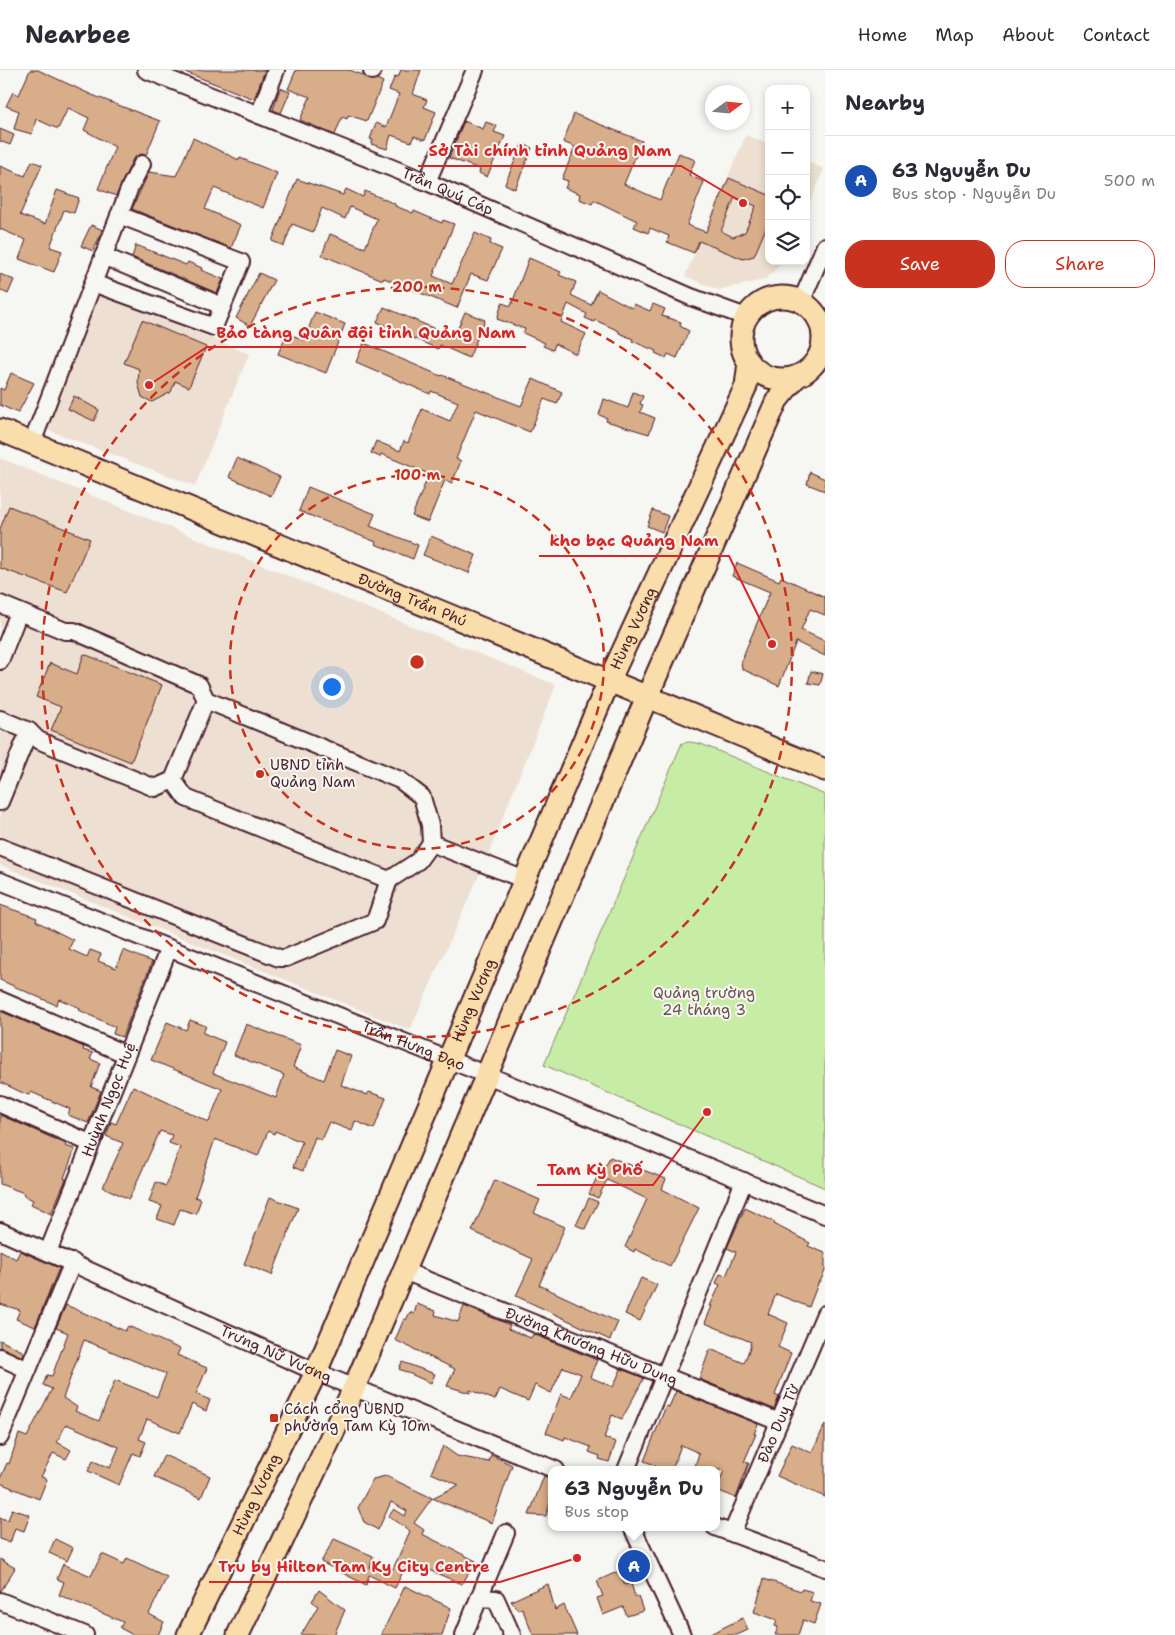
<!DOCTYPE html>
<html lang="en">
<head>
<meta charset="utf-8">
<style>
  :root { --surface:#fff; --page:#f7f7f7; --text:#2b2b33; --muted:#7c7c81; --line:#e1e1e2; --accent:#c8321e }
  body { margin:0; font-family:"Shantell Sans",sans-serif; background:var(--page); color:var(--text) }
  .controls { position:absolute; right:15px; top:15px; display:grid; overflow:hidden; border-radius:10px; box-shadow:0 2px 8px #0003 }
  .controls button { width:45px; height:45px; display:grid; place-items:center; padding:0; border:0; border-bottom:1px solid var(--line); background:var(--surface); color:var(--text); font:25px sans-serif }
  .compass { position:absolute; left:705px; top:15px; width:45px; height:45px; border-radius:50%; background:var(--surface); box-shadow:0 2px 8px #0003; rotate:75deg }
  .you { position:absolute; left:331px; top:616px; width:18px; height:18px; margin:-12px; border:4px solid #fff; border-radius:50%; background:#1a73e8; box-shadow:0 0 0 8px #1a73e833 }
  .badge { display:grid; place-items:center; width:32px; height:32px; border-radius:50%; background:var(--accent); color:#fff; font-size:16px; font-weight:700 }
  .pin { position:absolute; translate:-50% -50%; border:2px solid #fff; box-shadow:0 1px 5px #0006 }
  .popup { position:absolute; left:548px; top:1396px; width:172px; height:65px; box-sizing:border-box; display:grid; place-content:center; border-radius:10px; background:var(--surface); filter:drop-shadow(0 1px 4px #0005); font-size:16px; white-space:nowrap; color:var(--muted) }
  .popup b { font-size:19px; color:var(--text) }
  .popup::after { content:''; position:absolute; left:50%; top:100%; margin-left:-10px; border:10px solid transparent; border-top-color:var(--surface) }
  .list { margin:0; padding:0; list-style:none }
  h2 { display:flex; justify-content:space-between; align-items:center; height:65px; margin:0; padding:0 20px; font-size:21px }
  h2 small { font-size:16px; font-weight:400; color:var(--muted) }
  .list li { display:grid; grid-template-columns:32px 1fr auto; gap:15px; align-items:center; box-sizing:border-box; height:90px; padding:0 20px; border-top:1px solid var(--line) }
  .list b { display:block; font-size:19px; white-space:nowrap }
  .list p { margin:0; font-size:16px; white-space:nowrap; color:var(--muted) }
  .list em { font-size:16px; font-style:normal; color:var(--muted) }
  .actions { display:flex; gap:10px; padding:15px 20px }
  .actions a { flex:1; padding:11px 0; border:1px solid var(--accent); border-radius:20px; text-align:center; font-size:18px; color:var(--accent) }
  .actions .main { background:var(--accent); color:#fff }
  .icon { flex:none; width:28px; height:28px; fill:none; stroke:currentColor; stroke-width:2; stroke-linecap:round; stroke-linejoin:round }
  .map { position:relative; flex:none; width:825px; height:1565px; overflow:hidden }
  header { display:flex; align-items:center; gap:30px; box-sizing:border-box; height:70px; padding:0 25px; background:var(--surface); border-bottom:1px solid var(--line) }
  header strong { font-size:24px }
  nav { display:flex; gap:28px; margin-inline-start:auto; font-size:18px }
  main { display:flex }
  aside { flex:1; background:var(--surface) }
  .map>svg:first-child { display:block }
  .built { fill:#ede0d2 }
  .green { fill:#c7eca5; stroke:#888668 }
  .building { fill:#d8ad89; stroke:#4a1f2b; fill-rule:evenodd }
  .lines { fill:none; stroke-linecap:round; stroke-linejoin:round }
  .minor-casing { stroke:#4a1f2b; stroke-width:20 }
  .major-casing { stroke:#4a1f2b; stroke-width:25 }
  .minor { stroke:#f6f6f2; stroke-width:16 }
  .major { stroke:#f9deab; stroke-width:21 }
  .ring { fill:none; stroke:#c8321e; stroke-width:2.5; stroke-dasharray:9 6 }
  .poi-dot { fill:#c8321e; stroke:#f6f6f2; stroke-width:2 }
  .labels { text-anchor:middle; stroke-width:4; stroke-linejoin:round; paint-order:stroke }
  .street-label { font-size:15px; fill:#4a1f2b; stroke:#f6f6f2 }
  .poi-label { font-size:15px; fill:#4a1f2b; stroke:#f6f6f2; text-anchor:start }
  .park-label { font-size:15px; fill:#69524a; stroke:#f6f6f2 }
  .centre { fill:#c8321e; stroke:#f6f6f2; stroke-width:2.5 }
  .ring-label { font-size:15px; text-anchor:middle; font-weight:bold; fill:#c8321e; stroke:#f6f6f2; stroke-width:4; stroke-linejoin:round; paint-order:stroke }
  .leader { fill:none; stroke:#d62828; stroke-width:2 }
  .callout-dot { fill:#d62828; stroke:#f6f6f2; stroke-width:2 }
  .callout-label { font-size:16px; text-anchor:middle; font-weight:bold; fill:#d62828; stroke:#f6f6f2; stroke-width:4; stroke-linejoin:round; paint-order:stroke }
</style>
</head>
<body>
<header>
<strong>Nearbee</strong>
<nav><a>Home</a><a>Map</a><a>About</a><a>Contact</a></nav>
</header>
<main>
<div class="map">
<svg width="825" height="1565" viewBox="0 0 825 1565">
  <rect width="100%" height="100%" fill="#f6f6f2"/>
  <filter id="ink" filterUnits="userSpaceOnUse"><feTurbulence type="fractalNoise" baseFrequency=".02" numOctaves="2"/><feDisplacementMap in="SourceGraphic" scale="10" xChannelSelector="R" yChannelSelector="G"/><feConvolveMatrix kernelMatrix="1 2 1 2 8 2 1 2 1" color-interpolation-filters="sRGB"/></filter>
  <g filter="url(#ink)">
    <!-- built -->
    <path class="built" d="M746,65L769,75V191H785L764,210L718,220L685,206Z
      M806,91L824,99L806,142Z
      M101,222L249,284L195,416L48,360V346Z
      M0,388L556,615L484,794L410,960L0,795Z"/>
    <!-- green -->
    <path class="green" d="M690,672L701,674L825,725V1118L544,995L682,673Z"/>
    <!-- building -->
    <path class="building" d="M30,0H38L92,25L160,51L146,85L141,84L133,89L116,126L98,119L115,77L84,60L89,48L68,38L58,59L36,49L32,64L14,59L19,41L6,36L13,22L19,25Z
      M180,0H265L254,29Z
      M296,0H349L363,5L369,10L377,9L383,12L367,51L348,45L347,49L342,47L335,65L300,50L310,27L288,19Z
      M401,0H421L413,24L427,30L424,37L436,42L425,70L414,66L411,72L391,65L387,79L371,74L373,70L370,69L376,53L386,57L399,24L389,20L395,6L398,7Z
      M280,18L290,22L281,43L273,40Z
      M574,44L642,71L624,114L660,130L679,83L695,90L689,105L704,112L687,155L706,162L729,108L769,125V151L754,186L743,189L699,171L694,183L667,172L669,166L650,158L648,163L634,157L637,151L594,130L592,134L579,129L580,124L565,118L568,111L562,109L575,77L563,72ZM735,127L756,136L745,162L733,167L721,161Z
      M464,51L483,59L486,52L497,56L494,62L505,66L487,107L479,103L480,99L449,88Z
      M0,59L14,65L10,75L0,71Z
      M193,68L239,90L240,88L277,103L263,138L214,118L205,139L241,155L231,178L132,139L149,102L176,106Z
      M522,74L532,78L515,119L505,114Z
      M32,91L42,95L20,145L45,154L57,120L79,128L74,143L64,140L50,177L62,181L54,202L19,189L26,170L0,159V96L25,106Z
      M297,109L343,125L346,119L363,127L365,121L395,134V136L413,143L414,141L442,153L443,150L454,154L433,206L452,214L475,163L491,170L490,174L502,179L488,210L471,204L457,238L384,208L383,210L322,185L330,164L365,178L377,149L350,137L345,149L322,138L313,162L292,154L284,176L272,171Z
      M91,155L103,160L93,181L81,176Z
      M136,175L186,195L188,192L202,198L201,200L223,209L217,223L132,187Z
      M529,188L561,202L559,205L576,212L571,225L591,235L598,220L632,238L634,234L650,241L653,234L665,239L662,246L681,252L680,256L689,261L677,288L668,284L666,288L655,283L656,281L632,271L633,269L619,263V261L595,250L594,252L585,248L587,244L568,234L561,252L586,264L576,284L555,274L553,280L543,276L545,273L523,263L525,259L497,249L502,233L511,236Z
      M259,203L274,210L250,256L236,248Z
      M0,204L14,210L8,224L0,220Z
      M384,237L454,267L465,242L485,250L469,288L440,275L438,279L377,252Z
      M315,242L345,254L326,303L278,284L287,263L304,270Z
      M142,250L206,277L189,317L175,311L171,322L152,332L142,327L138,313L139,299L124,293Z
      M364,273L441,306L442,305L521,336L533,309L562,322L557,334L544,329L530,362L476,340L456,389L461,391L452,413L445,410L428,452L412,446L429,404L381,384L380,387L371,383L376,371L400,381L404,371L408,373L422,339L450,351L458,332L431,321L430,324L356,292Z
      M11,303L34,313L18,343L0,335V318L4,320Z
      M633,322L643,326L640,334L643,335L640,342L655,348L649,364L606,351L607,348L599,345L604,329L628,338Z
      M74,326L99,340L94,351L68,339Z
      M237,388L280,407L271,426L229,407Z
      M810,402L825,409V421L807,414Z
      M308,417L375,444L370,456L418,475L413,489L375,474L376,472L299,441Z
      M9,436L90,469L67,522L0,498V459Z
      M653,440L668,446L662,462L647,456Z
      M431,466L476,485L469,503L423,485Z
      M737,493L779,511L781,507L825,527V545L810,539L801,560L825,571V586L796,572L779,616L742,599L741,591L770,522L732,506Z
      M84,584L162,615L131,692L51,660L61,637L36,627L50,593L77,604Z
      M811,601L823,604L820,615L808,613Z
      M0,835L37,848L36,851L73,870L69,879L87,887L90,880L101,884L98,891L116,898L123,880L152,892L122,967L113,964L115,957L79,940L80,938L59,929L56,935L0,910Z
      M0,941L84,977L83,980L93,983L90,989L100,993L91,1017L101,1021L88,1053L68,1045L70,1039L31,1022L29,1025L23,1023L0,1012Z
      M190,950L206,956L203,963L225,972L213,1003L276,1028L284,1005L234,985L246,954L301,975L293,997L324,1010L335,980L351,986L341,1015L367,1025L369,1022L386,1028L374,1059L355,1051L352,1061L329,1052L321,1070L315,1067L303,1101L293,1097L302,1072L275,1061L274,1064L268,1061L258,1086L215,1069L195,1127L201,1129L196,1144L180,1139L174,1155L157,1149L162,1136L149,1132L156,1112L166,1116L180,1077L169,1073L172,1065L160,1061L129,1129L103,1117L123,1073L106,1066L111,1052L116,1054L133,1016L209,1052L222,1019L151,990L167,952L186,960Z
      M0,1045L66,1074L65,1076L75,1079L64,1108L66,1109L51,1144L31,1134L33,1130L23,1125L24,1123L0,1114Z
      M610,1087L666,1109L662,1119L699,1138L670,1196L635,1179L634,1182L625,1177L647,1129L607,1110L598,1128L589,1124L602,1097L604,1098Z
      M495,1110L540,1130L534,1143L565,1157L539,1215L618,1252L610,1270L516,1226L533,1189L472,1161Z
      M270,1127L298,1138L272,1205L244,1194Z
      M589,1128L598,1132L585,1159L576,1155Z
      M745,1138L775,1152L774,1154L810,1173L808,1176L825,1183V1201L820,1212L819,1211L809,1237L776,1224L768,1244L788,1253L778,1277L791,1283L775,1325L779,1327L774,1339L699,1309L710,1279L744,1293L751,1275H750L751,1272L705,1253L712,1236H710L720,1215L716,1213L720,1204L726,1206L736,1182L727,1178Z
      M0,1180L16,1189L20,1181L59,1198L35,1257L16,1249L20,1240L0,1234Z
      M641,1208L657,1215L640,1251L625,1244Z
      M417,1234L436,1241L435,1245L458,1252L464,1236L510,1255L508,1259L531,1268L533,1264L597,1290L590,1307L613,1317L621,1299L644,1308L622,1349L612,1345L604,1368L616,1372L609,1392L599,1389L600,1386L589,1382L591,1377L565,1367L564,1370L546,1363L561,1324L571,1328L581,1304L563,1297L551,1323L535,1315L528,1331L500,1319L495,1330L470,1320V1323L447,1316L455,1299L395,1270L404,1249L406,1250L410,1242L414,1244Z
      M66,1235L125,1261L128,1256L180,1279L177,1285L207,1298L196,1324L210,1330L206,1341L192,1334L180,1363L147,1349L139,1369L146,1372L140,1386L133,1383L119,1415L88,1401L93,1391L110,1398L119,1377L66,1354L57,1372L71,1380L66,1389L53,1383L41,1407L47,1409L39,1429L0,1413V1409L7,1393L9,1394L19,1364L27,1367L52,1319L43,1315L47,1305L52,1306L68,1263L56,1258ZM84,1270L166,1304L157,1327L115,1310L99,1351L75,1341L77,1337L63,1328Z
      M0,1270L24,1282L23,1287L0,1277Z
      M402,1292L435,1304L431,1313L399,1299Z
      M676,1321L758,1354L754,1364H756L744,1392L749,1393L736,1428L717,1420L724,1400H694L699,1383L681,1375L672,1400H660L654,1398L655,1395L644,1391L666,1336L669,1337Z
      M825,1354V1427L777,1406L792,1374L812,1383Z
      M443,1376L457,1386L489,1392L491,1385L512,1395L492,1453L432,1428L459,1415L431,1403Z
      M164,1385L210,1406L201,1428L154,1407Z
      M386,1406L432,1428L414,1453L424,1460L422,1464L476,1491L462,1514L408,1491L395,1518L369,1505L366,1515L321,1492L334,1469L373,1486L370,1498L393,1499L410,1461L389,1446L394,1439L405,1446L407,1441L391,1432L378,1460L364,1452L358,1438L373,1409Z
      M544,1406L552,1409V1426L546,1446L529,1445Z
      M12,1439L30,1445L24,1461L15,1458L10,1473L0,1469V1448L8,1450Z
      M55,1469L73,1478L67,1491L49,1483Z
      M102,1484L124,1494L127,1488L167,1507L149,1544L164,1552L158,1565H133L120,1558L123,1552L59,1525L64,1512L57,1509L63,1494L91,1506Z
      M0,1489L15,1498L1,1521H0Z
      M619,1501L625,1515L631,1513L635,1527L638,1526L643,1541L627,1546L623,1537L603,1545L597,1528L603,1526L597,1511Z
      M764,1509L801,1521L802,1519L813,1522L810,1531L821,1534L814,1554L803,1550L798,1565H775L778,1557L775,1556L777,1550L754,1542Z
      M548,1514L555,1540L564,1535L577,1565H533L522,1538L518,1540L511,1531Z
      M405,1516L451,1538L442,1565H381Z
      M319,1520L345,1540L334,1565H301L318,1536L312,1531Z
      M743,1548L748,1560L737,1565H708Z"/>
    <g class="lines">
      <defs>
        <g id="minor">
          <path id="s1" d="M146,0L427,112L691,227L746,247"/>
          <path d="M372,1L373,0"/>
          <path d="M259,45L276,0"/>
          <path d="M427,112L475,0"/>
          <path d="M103,186L222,236"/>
          <path d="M93,213L214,257L241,192L119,145"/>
          <path d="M802,230L825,176"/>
          <path d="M823,278L825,279"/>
          <path d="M32,373L130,117L142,94"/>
          <path d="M0,534L65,561H74L199,615L206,630L400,710L422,727L430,755L431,773L525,810"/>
          <path d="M0,591L19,542"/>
          <path d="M206,630L173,710L186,728L389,810L418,791L431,773"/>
          <path d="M0,649L29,661L38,670L155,718L173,710"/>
          <path d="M0,732L29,661"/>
          <path d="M0,777L279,888H286L375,851L389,810"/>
          <path id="s2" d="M0,811L487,1005L825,1145"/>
          <path d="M0,930L125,984"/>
          <path d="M0,1034L90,1073"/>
          <path id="s3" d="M0,1161L316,1302L556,1400"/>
          <path id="s4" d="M48,1182L169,878"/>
          <path id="s5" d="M404,1201L779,1352"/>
          <path d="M0,1287L28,1300"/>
          <path d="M0,1367L73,1192"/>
          <path d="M626,1400L744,1111"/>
          <path d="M632,1457L682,1565"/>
          <path d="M715,1457L825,1498"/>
          <path id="s6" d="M732,1463L825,1244"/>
          <path d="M479,1528L506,1463"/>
          <path d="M0,1531L85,1565"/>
          <path d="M464,1565L479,1528L496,1529L512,1565"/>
        </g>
        <g id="major">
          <circle cx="782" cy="268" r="41"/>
          <path id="s7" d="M0,360L825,700"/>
          <path id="s8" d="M188,1565L316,1302L609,611L746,316L749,292"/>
          <path d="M238,1565L354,1318L647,627L777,330L796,307"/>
        </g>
      </defs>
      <!-- minor casing -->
      <use href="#minor" class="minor-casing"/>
      <!-- major casing -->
      <use href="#major" class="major-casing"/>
      <!-- minor -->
      <use href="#minor" class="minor"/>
      <!-- major -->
      <use href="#major" class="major"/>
    </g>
  </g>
  <!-- distance rings -->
  <g class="ring">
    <circle cx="417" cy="592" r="187"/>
    <circle cx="417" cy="592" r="375"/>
  </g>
  <!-- markers -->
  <g class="poi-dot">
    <circle cx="260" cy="704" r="5"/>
    <rect x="269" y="1343" width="10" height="10" rx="2.5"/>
  </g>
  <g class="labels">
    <!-- street labels -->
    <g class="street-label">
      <text dy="5" stroke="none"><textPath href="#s1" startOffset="325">Trần Quý Cáp</textPath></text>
      <text dy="5" stroke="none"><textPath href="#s7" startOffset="446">Đường Trần Phú</textPath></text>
      <text dy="5" stroke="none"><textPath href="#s8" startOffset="1101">Hùng Vương</textPath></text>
      <text dy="5" stroke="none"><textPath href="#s8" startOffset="696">Hùng Vương</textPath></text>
      <text dy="5" stroke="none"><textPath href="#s2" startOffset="445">Trần Hưng Đạo</textPath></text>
      <text dy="5" stroke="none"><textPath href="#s4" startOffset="164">Huỳnh Ngọc Huệ</textPath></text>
      <text dy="5" stroke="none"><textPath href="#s5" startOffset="202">Đường Khương Hữu Dụng</textPath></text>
      <text dy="5" stroke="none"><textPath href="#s3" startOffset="302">Trưng Nữ Vương</textPath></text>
      <text dy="5" stroke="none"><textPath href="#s6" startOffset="119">Đào Duy Từ</textPath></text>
      <text dy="5" stroke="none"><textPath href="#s8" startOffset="156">Hùng Vương</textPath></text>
    </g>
    <!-- poi labels -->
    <g class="poi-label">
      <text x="270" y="700">UBND tỉnh<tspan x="270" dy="17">Quảng Nam</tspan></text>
      <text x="284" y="1344">Cách cổng UBND<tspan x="284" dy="17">phường Tam Kỳ 10m</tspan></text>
    </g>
    <!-- park labels -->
    <g class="park-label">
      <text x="704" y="928">Quảng trường<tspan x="704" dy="17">24 tháng 3</tspan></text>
    </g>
  </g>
  <circle cx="417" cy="592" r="8" class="centre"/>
  <g class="ring-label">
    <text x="417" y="222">200 m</text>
    <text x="417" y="410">100 m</text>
  </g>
  <!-- callouts -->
  <path class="leader" d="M743 133L681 96H418M149 315L207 277H526M772 574L729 486H539M707 1042L653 1115H537M577 1488L500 1512H209"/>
  <g class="callout-dot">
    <circle cx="743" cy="133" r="5"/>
    <circle cx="149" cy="315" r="5"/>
    <circle cx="772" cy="574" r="5"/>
    <circle cx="707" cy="1042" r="5"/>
    <circle cx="577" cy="1488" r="5"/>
  </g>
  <g class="callout-label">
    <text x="550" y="86">Sở Tài chính tỉnh Quảng Nam</text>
    <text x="366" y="268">Bảo tàng Quân đội tỉnh Quảng Nam</text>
    <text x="634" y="476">kho bạc Quảng Nam</text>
    <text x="595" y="1105">Tam Kỳ Phố</text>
    <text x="354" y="1502">Tru by Hilton Tam Ky City Centre</text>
  </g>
</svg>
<div class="controls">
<button>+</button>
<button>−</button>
<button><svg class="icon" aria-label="locate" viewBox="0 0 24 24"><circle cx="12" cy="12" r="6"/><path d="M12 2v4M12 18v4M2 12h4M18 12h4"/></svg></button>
<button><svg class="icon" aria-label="layers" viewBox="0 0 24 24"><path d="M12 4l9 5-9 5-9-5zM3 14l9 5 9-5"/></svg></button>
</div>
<svg class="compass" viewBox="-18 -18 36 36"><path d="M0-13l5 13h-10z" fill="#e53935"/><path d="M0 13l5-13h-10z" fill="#7c7c81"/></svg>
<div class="you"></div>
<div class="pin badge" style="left:634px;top:1496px;background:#1a4fb4">A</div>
<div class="popup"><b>63 Nguyễn Du</b>Bus stop</div>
</div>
<aside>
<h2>Nearby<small></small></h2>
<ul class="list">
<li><span class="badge" style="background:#1a4fb4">A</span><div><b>63 Nguyễn Du</b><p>Bus stop · Nguyễn Du</p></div><em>500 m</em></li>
</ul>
<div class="actions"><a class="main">Save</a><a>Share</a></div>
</aside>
</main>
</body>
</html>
